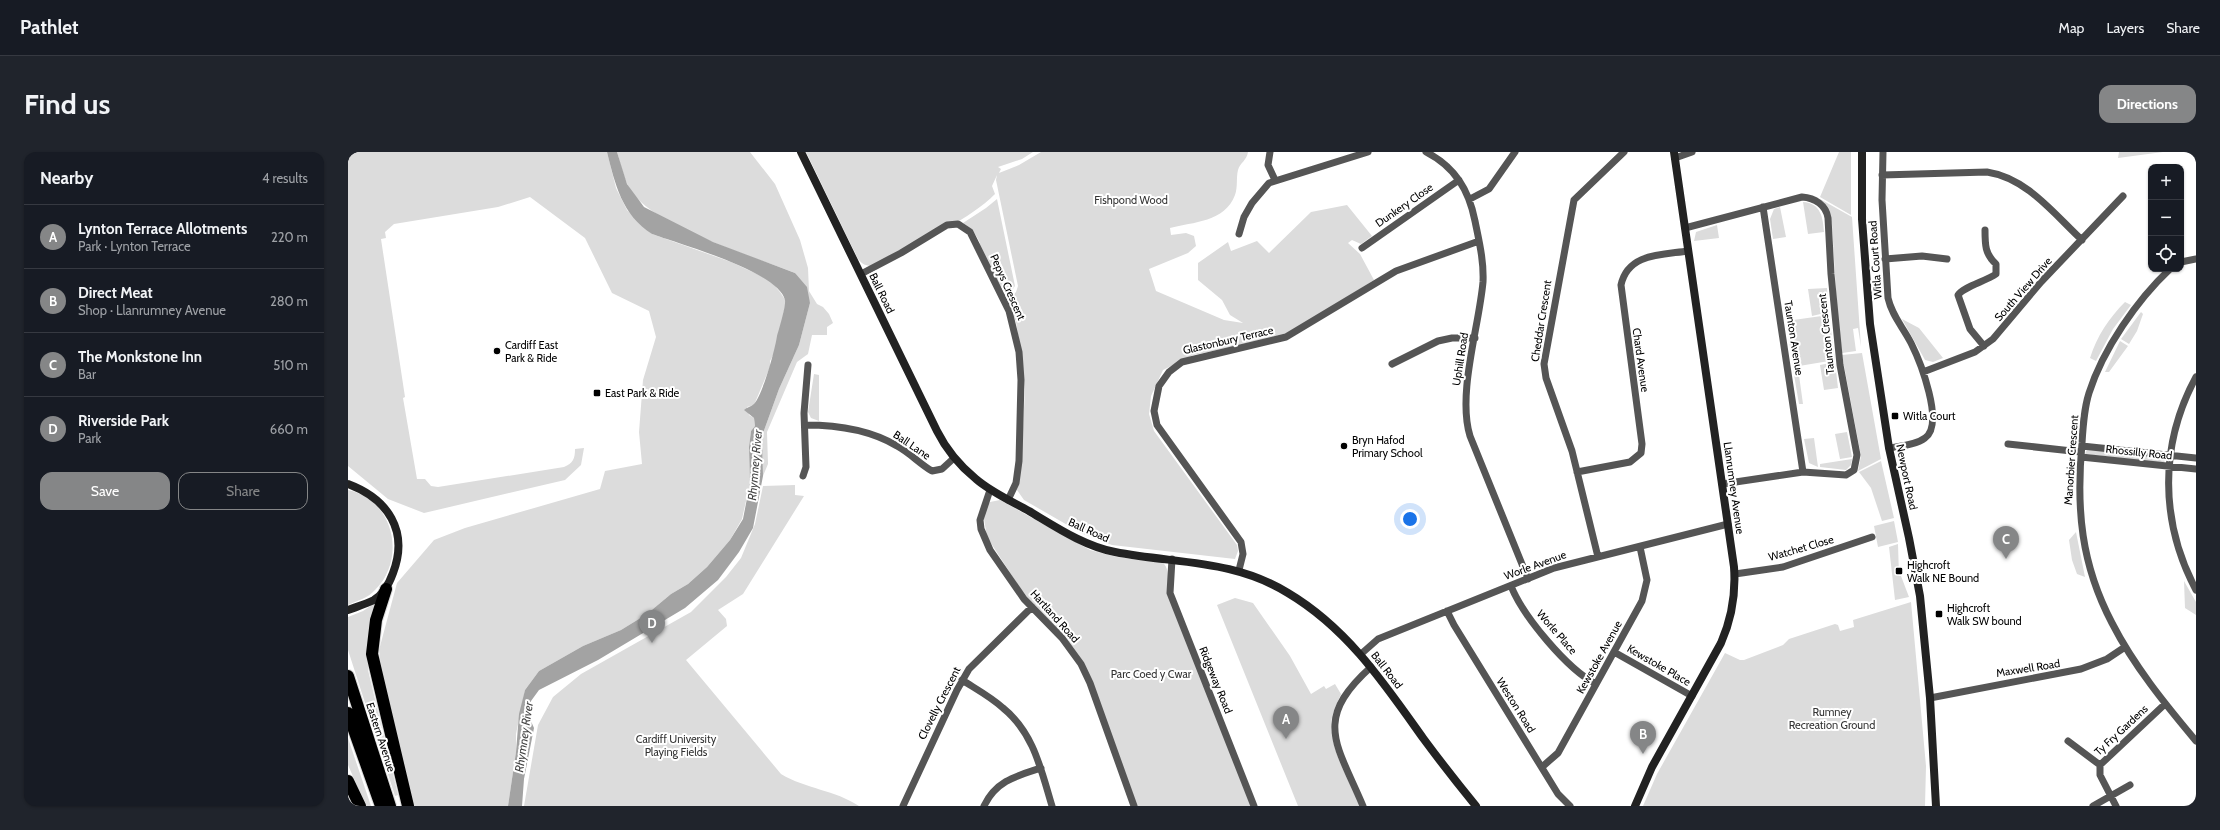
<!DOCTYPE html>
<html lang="en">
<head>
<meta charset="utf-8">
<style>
  :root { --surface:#171b24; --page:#20242c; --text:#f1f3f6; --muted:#9ea1a6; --line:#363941; --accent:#858687 }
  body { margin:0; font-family:Cabin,sans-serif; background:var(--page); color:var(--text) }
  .controls { position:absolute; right:12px; top:12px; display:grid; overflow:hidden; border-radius:8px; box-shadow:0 1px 3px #0004 }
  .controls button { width:36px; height:36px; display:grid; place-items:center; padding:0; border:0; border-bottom:1px solid var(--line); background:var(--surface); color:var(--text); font:20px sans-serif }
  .you { position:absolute; left:1062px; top:367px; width:14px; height:14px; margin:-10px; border:3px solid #fff; border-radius:50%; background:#1a73e8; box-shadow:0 0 0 6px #1a73e833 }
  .badge { display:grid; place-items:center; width:26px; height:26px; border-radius:50%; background:var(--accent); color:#fff; font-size:13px; font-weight:700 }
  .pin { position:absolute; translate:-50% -33px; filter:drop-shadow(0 1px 2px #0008) }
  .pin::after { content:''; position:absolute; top:21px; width:14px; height:12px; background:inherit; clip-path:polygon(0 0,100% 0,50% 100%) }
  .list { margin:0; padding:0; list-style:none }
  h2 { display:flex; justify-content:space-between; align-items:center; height:52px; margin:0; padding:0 16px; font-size:17px }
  h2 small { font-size:13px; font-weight:400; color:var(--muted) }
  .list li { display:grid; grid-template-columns:26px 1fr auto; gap:12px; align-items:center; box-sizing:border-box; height:64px; padding:0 16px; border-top:1px solid var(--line) }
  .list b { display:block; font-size:15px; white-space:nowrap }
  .list p { margin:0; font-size:13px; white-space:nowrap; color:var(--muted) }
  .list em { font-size:13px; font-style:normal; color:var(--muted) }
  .actions { display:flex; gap:8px; padding:12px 16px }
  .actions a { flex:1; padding:9px 0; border:1px solid var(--accent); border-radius:12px; text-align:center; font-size:14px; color:var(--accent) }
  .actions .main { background:var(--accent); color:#fff }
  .icon { flex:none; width:22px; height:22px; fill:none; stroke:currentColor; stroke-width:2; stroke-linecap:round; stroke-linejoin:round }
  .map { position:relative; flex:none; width:1848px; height:654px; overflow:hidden; border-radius:12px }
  header { display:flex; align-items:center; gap:24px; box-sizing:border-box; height:56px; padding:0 20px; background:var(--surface); border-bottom:1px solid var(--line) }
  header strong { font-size:19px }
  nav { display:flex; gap:22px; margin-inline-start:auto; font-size:14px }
  .intro { display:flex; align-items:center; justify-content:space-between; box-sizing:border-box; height:96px; padding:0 24px }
  h1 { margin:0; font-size:28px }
  .button { padding:10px 18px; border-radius:12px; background:var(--accent); color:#fff; font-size:14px; font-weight:700 }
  main { display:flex; gap:24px; padding:0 24px }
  aside { flex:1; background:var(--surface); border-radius:12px; box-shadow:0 1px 3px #0004 }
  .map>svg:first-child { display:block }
  .green { fill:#dcdcdc }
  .water { fill:#a3a3a3 }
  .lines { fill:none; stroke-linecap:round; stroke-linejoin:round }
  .highway-casing { stroke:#dbdbdb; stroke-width:14 }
  .street { stroke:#555; stroke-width:7 }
  .secondary { stroke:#222; stroke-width:8 }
  .highway { stroke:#000; stroke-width:12 }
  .poi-dot { fill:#000; stroke:#fff; stroke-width:1.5 }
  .labels { text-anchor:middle; stroke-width:4; stroke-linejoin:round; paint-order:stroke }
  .park-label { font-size:11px; fill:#333; stroke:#fff }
  .street-label { font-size:11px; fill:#000; stroke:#fff }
  .poi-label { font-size:11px; fill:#000; stroke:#fff; text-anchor:start }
  .water-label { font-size:12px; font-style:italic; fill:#444; stroke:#fff }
</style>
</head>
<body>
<header>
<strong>Pathlet</strong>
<nav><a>Map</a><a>Layers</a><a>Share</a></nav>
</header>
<div class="intro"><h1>Find us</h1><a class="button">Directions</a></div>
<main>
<aside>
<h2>Nearby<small>4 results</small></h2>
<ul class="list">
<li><span class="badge">A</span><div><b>Lynton Terrace Allotments</b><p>Park · Lynton Terrace</p></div><em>220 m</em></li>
<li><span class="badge">B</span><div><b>Direct Meat</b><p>Shop · Llanrumney Avenue</p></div><em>280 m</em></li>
<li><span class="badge">C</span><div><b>The Monkstone Inn</b><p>Bar</p></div><em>510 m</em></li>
<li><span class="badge">D</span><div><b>Riverside Park</b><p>Park</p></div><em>660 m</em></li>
</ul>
<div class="actions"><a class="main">Save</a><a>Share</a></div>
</aside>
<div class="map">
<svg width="1848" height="654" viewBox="0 0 1848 654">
  <rect width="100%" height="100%" fill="#fff"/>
  <!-- green -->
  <path class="green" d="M0,0H259L268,36L279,58L304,82L383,110L422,128L432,140L438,149L428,198L422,209V215L406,253L399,255L401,263L406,266L407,274L403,279L401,295L402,331L394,367L382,388L359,415L340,432L323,442L299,462L273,478L235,494L191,519L177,538L168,582V600L160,654H66L34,521L31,498L49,431L86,388L117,376L252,337L257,319L294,312L291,280L295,228L308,185L301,159L264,141L237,86L182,45L150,55L46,72L37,80L38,86L33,87L57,245L55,246L69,327H77L83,334L90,335L216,315C225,311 227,307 227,297L236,296L233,313L217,328L76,361L40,347L0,314Z
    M269,0H402L427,32L452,88L460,116L461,139L469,152L475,155L481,162L485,171L479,175V183H464L460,202L449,210L419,280L420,312L415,324L414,284L431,237L451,193L462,151L447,121C406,105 308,75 284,40C276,29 273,13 269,0Z
    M458,0H685L674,7L650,15L653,17L651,21L671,13L693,0H900C899,8 892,11 890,18C888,26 890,35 887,43C877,70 845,70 822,76L823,83L838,81L846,84L848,94L840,101L801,117L808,139L876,168L895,171L882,163L874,148L850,128V111L880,90L883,99L909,89L921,101L963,60L999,53L1024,84L1013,92L1004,88L1000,91L1012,102L1026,128L945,179L925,187L845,203L815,218L803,244L801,262L806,279L889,393L890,399L887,407L764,393L735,382L676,348L669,338L674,295L677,237L673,200L668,170L660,149L668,140L670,134L648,28L649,23L644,34L647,42C617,72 562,94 524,114C518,114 514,112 510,107Z
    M1491,0H1503V63L1472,45Z
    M1771,0H1815L1770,6Z
    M649,47L667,134C664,139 661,141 656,140L630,92L632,91C628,82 623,76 615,71L638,56Z
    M1472,47L1504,65L1513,195L1510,176L1505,177L1508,199L1494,201L1489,157L1484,72Z
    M1455,50C1473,51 1475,66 1476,80L1460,82Z
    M1432,55L1438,85L1425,87L1422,67L1426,57Z
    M1369,73L1371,86L1346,89L1348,80Z
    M1479,136L1481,160L1464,164L1460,137Z
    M1777,150L1783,153L1765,177L1748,209L1742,206C1749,184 1761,166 1777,150Z
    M1793,160L1795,162L1789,179L1781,192L1773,187Z
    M1481,163L1487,208L1445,215L1438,169Z
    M1554,167L1571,176L1595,206L1585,210L1577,208Z
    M1772,189L1780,194L1761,220H1757Z
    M1514,201L1533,307L1510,319L1513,304L1494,203Z
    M1487,210L1490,236L1476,238L1472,213Z
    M1450,216L1455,252H1451L1445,217Z
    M466,222L471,223V269L463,266L460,260Z
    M1499,280L1504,305L1492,307L1487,282Z
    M1466,286L1470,315L1461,311L1456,287Z
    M1739,297L1816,306L1817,309L1815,311L1737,302Z
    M1504,307L1503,313L1498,318L1472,315V312Z
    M1533,309L1546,366L1534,369L1523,336L1511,320Z
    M447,333V343L456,344L395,442L370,458L378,467L379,474L338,508L433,622C458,637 487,638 511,654H176L190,573L205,545L233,522L343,460L378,425L393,406L407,372L415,334Z
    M0,338C46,347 59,407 27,438C20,446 9,449 0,453Z
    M652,348L742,398L769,405L815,411C824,419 817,435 822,448L903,654H789L744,530L672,436L639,385L636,367L638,354L642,350Z
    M1546,369L1550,390L1530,395L1526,374Z
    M1728,380L1737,425L1729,422L1724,408L1721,388Z
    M1550,392L1551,424H1553L1561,445L1547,448L1541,395Z
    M1836,429L1848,450V463L1837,456Z
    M887,446L905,451L942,504L963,542L976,534L978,537L987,532L993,542C989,551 984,561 983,572C982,597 1002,631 1012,654H950L869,453Z
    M1563,450L1578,614L1577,654H1295L1309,622L1377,501L1392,508H1396L1435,493L1441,487L1487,472L1490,473L1492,479L1506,475L1505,468Z
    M27,451L21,475L20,518L50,643L47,644L0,498V465L15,459Z
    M0,586L23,654H18L0,613Z"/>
  <!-- water -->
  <path class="water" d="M259,0H269L279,32L296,55L365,90L447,121L459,135L462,151L451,193L431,237L414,284L415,324L405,376L391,400L370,428L337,456L250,508L191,538L183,549L181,556L182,567L186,576L176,627L174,654H160L168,600L171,562L177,538L191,519L235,494L273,478L299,462L323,442L340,432L359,415L382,388L395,367L402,331L401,295L403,279L407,274L406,266L396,258C399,255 403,255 406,252C415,242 427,198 429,184C431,177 438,154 437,148C430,119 331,92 304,82C274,63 267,32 259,0Z"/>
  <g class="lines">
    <defs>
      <path id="highway" d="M38,437L28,468L24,502L60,654
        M0,524L42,654
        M0,561L33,654
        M0,629L12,654"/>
    </defs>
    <!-- highway casing -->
    <use href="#highway" class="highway-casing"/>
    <!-- street -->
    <path class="street" d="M922,0L920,13L927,28
      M1078,0C1107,15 1121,38 1127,69C1131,89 1136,109 1135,130C1131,175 1109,242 1122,284L1180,427
      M1535,0L1534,48L1540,146C1544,164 1555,175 1563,191C1572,209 1597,272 1577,286C1568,293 1552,294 1541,296
      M1327,6L1344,0
      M1534,23L1639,20C1679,26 1706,62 1734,88
      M1122,47L1141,37L1167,0
      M1415,55L1455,320
      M1337,76L1454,45C1467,46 1478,53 1480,66L1483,122L1492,213L1509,303L1506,318L1498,323L1455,320L1374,332
      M891,82L896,65L904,51L921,31L1020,0
      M1014,96L1111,28
      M1537,107L1574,104L1599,107
      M1833,110L1848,107
      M1822,117C1789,148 1755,197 1741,241C1736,257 1735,274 1734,291C1728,357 1733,412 1764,471C1786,514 1817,552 1848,589
      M513,122L553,101L599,73L610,72L622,80L661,159L671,200L673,228L671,309L668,331L660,348
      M1636,194L1622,177L1610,143C1615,135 1638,129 1648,122V112C1637,102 1637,93 1637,78
      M1044,212L1090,189L1104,186H1127
      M1575,220L1627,200L1645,187L1693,130L1775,44
      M1848,225C1811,293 1812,370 1848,438
      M457,273C489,273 521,277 549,294C562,301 572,312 584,319L594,317L606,306
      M1660,292L1733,300
      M1734,294L1848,306
      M1733,305L1848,317
      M1229,320L1282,310L1293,301L1294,292L1273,133C1280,101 1314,103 1340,99
      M455,324L458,315L456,261L460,213
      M642,338L632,368L633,377L642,398L676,447L714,486L733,512L742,531L786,654
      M1250,405L1224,299L1198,226L1196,212L1226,48L1276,0
      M824,407L822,441L906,654
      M891,418L895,402L893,390L809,273L806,259L811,234L821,220L834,210L938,185L1048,119L1131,89
      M1387,422L1435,415L1524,385
      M1163,434C1175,464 1219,517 1248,532
      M1099,459L1106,473L1210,642L1222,654
      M1266,500L1344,544
      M1013,502L1030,487L1206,416L1380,372
      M614,528C628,537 643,545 655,556C686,581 693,618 704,654
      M1582,546L1733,517L1759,507L1777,495
      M1720,589L1752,613
      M1194,615L1210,601L1294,449L1299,428L1292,395
      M555,654L609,538L621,517L684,455
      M636,654C648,629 668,624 693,616
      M1015,654C989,592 964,568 1023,515
      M1745,654L1782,633
      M1768,654L1752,623V613L1817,552"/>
    <!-- secondary -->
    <path class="secondary" d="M453,0L589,279C598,297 612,314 628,327C643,340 663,349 681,359C708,375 736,394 767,400C828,412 885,407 940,441C999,476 1036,531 1075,586C1092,609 1110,632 1128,654
      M1514,0V67L1522,172L1541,296L1561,386L1572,444L1582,546L1588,654
      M0,332C40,347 61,379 45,421C41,432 36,442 26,448C18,452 8,455 0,458
      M1287,654L1304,615L1373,491C1384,466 1388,442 1386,415L1326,0"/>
    <!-- highway -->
    <use href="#highway" class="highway"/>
  </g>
  <!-- markers -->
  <g class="poi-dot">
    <circle cx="149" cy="199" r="4"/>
    <rect x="245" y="237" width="8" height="8" rx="2"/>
    <rect x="1543" y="260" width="8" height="8" rx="2"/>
    <circle cx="996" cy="294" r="4"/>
    <rect x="1547" y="415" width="8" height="8" rx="2"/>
    <rect x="1587" y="458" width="8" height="8" rx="2"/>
  </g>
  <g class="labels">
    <!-- park labels -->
    <g class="park-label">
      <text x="783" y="52">Fishpond Wood</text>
      <text x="803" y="526">Parc Coed y Cwar</text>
      <text x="1484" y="564">Rumney<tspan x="1484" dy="13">Recreation Ground</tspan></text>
      <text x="328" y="591">Cardiff University<tspan x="328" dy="13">Playing Fields</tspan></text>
    </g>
    <!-- street labels -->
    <g class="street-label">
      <text transform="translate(1056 53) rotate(-35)" y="4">Dunkery Close</text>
      <text transform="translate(1527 108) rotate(-94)" y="4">Witla Court Road</text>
      <text transform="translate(660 135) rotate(66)" y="4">Pepys Crescent</text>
      <text transform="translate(1675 137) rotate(-49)" y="4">South View Drive</text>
      <text transform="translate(534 141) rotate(64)" y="4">Ball Road</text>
      <text transform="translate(1193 169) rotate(-81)" y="4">Cheddar Crescent</text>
      <text transform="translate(1478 182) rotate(-96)" y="4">Taunton Crescent</text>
      <text transform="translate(1446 186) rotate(81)" y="4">Taunton Avenue</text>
      <text transform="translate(880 188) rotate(-13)" y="4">Glastonbury Terrace</text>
      <text transform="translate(1112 207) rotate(-81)" y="4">Uphill Road</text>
      <text transform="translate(1293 208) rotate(82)" y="4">Chard Avenue</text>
      <text transform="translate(564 293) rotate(34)" y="4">Ball Lane</text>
      <text transform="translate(1791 300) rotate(6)" y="4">Rhossilly Road</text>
      <text transform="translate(1723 308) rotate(-86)" y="4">Manorbier Crescent</text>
      <text transform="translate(1559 325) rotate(78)" y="4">Newport Road</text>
      <text transform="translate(1386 336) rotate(82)" y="4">Llanrumney Avenue</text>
      <text transform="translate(741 378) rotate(24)" y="4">Ball Road</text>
      <text transform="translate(1453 396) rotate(-16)" y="4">Watchet Close</text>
      <text transform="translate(1187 413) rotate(-20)" y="4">Worle Avenue</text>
      <text transform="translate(707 464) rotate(48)" y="4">Hartland Road</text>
      <text transform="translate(1209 480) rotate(49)" y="4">Worle Place</text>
      <text transform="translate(1251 505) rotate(-61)" y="4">Kewstoke Avenue</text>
      <text transform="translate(1311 513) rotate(30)" y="4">Kewstoke Place</text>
      <text transform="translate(1680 516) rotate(-9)" y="4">Maxwell Road</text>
      <text transform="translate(1039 518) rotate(52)" y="4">Ball Road</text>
      <text transform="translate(868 528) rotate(68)" y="4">Ridgeway Road</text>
      <text transform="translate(591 551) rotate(-63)" y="4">Clovelly Crescent</text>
      <text transform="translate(1168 553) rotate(58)" y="4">Weston Road</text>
      <text transform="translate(1773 578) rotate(-43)" y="4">Ty Fry Gardens</text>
      <text transform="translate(33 585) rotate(72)" y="4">Eastern Avenue</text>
    </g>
    <!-- poi labels -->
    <g class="poi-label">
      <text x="157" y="197">Cardiff East<tspan x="157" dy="13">Park &amp; Ride</tspan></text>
      <text x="257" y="245">East Park &amp; Ride</text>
      <text x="1555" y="268">Witla Court</text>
      <text x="1004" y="292">Bryn Hafod<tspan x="1004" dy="13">Primary School</tspan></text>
      <text x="1559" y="417">Highcroft<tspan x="1559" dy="13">Walk NE Bound</tspan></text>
      <text x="1599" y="460">Highcroft<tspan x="1599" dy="13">Walk SW bound</tspan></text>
    </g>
    <!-- water labels -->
    <g class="water-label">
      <text transform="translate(407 313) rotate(-85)" y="4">Rhymney River</text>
      <text transform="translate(176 585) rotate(-82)" y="4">Rhymney River</text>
    </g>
  </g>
</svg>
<div class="controls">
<button>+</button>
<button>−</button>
<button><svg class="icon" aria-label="locate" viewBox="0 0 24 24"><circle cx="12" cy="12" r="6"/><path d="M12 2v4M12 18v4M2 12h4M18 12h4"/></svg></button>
</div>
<div class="you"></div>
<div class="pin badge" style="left:938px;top:587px">A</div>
<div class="pin badge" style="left:1295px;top:602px">B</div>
<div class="pin badge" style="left:1658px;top:407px">C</div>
<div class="pin badge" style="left:304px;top:491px">D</div>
</div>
</main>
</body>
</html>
